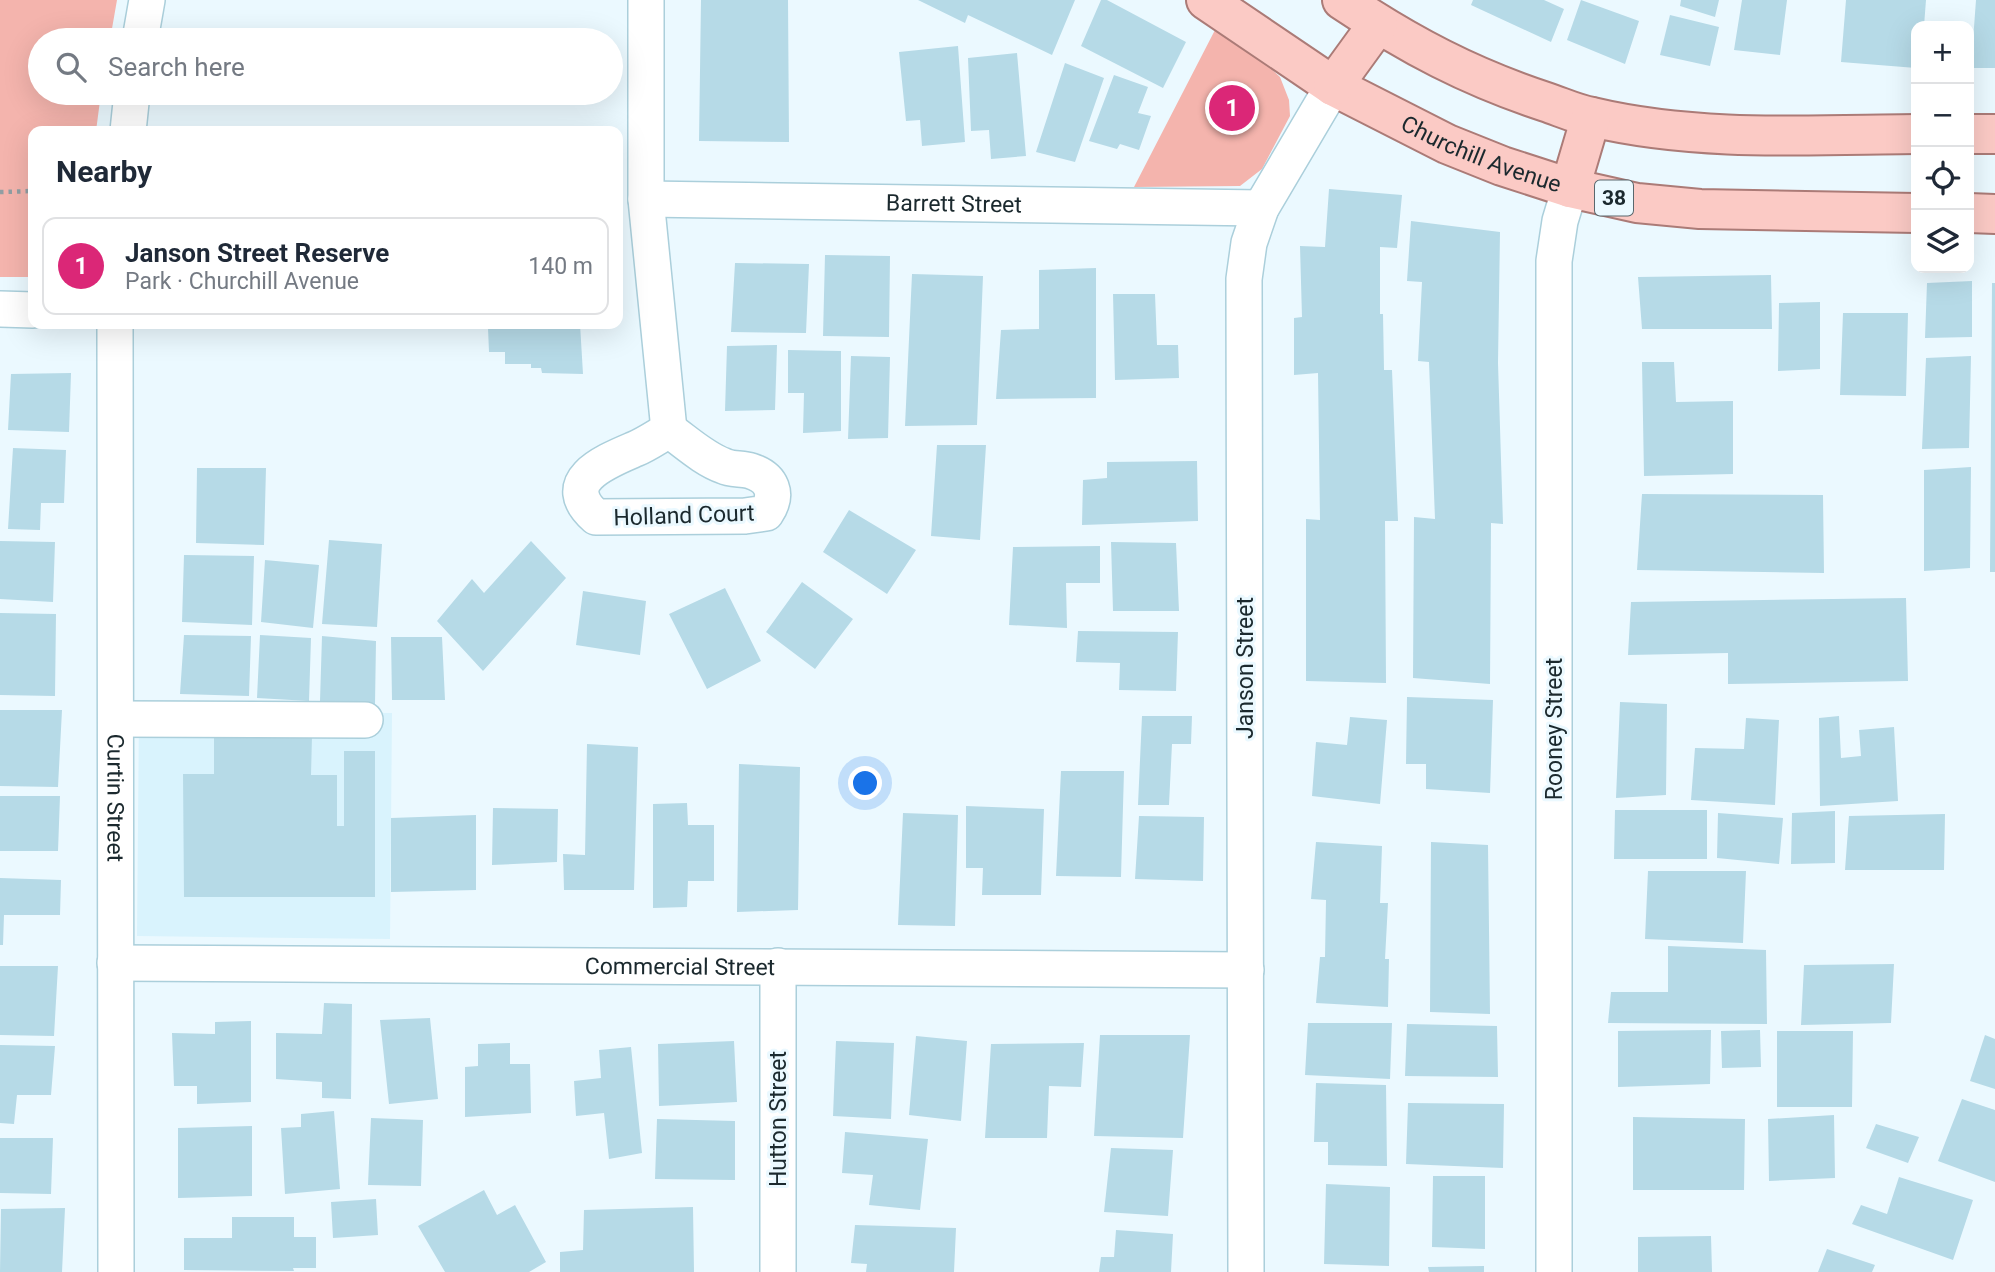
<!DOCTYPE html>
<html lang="en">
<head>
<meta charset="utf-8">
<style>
  :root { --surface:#fff; --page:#f2f2f3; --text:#1f2937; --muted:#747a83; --line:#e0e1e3; --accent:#db2777 }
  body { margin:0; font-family:Roboto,sans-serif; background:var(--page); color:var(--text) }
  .controls { position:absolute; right:21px; top:21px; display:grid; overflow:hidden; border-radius:14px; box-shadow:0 7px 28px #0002 }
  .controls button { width:63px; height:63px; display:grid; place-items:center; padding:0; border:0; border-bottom:2px solid var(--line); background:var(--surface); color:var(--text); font:35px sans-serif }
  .you { position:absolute; left:866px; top:784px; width:24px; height:24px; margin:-18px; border:5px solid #fff; border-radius:50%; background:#1a73e8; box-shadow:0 0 0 10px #1a73e833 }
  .badge { display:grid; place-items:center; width:46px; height:46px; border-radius:50%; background:var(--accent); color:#fff; font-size:23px; font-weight:700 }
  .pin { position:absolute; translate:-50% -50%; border:4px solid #fff; box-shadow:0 2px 7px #0006 }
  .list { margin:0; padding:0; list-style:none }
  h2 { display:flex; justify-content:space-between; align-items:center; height:91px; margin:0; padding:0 28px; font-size:30px }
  h2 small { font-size:23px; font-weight:400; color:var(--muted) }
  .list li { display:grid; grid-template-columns:46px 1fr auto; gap:21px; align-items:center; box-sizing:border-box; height:98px; margin:0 14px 14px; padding:0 14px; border:2px solid var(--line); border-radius:14px }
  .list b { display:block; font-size:26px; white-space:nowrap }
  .list p { margin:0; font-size:23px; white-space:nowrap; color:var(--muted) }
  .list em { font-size:23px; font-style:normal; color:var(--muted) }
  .icon { flex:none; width:38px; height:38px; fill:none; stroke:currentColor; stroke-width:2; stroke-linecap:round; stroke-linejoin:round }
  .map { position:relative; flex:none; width:1995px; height:1272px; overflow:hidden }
  .search { position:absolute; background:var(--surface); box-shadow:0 7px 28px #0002; left:28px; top:28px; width:595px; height:77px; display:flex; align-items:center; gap:18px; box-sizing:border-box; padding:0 24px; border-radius:38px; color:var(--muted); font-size:26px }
  .panel { position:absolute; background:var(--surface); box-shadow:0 7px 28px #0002; left:28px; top:126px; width:595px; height:203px; border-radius:14px }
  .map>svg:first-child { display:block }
  .built { fill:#d9f3fd }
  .park { fill:#f4b4ad }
  .building { fill:#b6dae7 }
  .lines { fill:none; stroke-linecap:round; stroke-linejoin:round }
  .minor-casing { stroke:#abcfdb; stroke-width:38 }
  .major-casing { stroke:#ab7b77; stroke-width:42 }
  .path { stroke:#909ea3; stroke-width:4.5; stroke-dasharray:3.5 5; stroke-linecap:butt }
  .minor { stroke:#fff; stroke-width:35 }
  .major { stroke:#fbcac5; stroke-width:38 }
  .labels { text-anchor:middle; stroke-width:6; stroke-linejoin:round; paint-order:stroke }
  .shield { fill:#ebf9ff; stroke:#59676d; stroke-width:2 }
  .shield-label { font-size:21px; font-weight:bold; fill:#1b292e }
  .street-label { font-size:23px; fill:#1b292e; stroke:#ebf9ff }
</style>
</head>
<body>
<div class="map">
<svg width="1995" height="1272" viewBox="0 0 1995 1272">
  <rect width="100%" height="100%" fill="#ebf9ff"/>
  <!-- built -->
  <path class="built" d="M139,711L392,713L390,939L137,936Z"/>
  <!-- park -->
  <path class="park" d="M0,0H117L110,40H40V93H101L96,131H33V277H0Z
    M1215,30L1267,65L1280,77L1289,100L1290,116L1262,169L1240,186L1134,187Z"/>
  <!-- building -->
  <path class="building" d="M701,0H788L789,142L699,141Z
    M918,0H1075L1052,55L968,15L965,23Z
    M1101,0H1107L1186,42L1163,88L1081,46Z
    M1473,0H1544L1564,9L1551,42L1471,5Z
    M1581,0L1639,21L1625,64L1567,40Z
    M1681,0H1719L1715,17L1680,6Z
    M1742,0H1787L1780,55L1734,50Z
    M1846,0H1926L1924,26H1916V68L1841,62Z
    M1976,0H1995V68H1971Z
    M1670,15L1719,27L1710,66L1660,55Z
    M958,46L965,142L922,146L920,120L906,121L899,52Z
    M1017,53L1026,156L991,159L989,130L971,131L968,58Z
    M1065,63L1104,78L1075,162L1036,152Z
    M1114,75L1148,87L1138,113L1151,116L1139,150L1120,144L1117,149L1089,141Z
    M1329,189L1402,195L1397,248L1380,247V314H1383L1384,370H1392L1398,521H1385L1386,683L1306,681V519L1320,520L1318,373L1294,375V318L1302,317L1300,246L1325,247Z
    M1411,221L1500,232L1498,363L1503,524L1491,523L1490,684L1413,678L1414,517L1435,519L1429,362L1418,361L1422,282L1407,281Z
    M825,255L890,256L889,337L823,336Z
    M735,263L809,264L806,333L731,332Z
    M1096,268V398L996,399L1001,330L1039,329V270Z
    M912,274L983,276L977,425L905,426Z
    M1771,275L1772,329H1642L1638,277Z
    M1972,281V337L1925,338L1927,283Z
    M1992,283H1995V572H1990Z
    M1113,294H1155L1157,345H1178L1179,378L1115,380Z
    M1820,302V369L1778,371L1779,303Z
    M1843,313H1908L1906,396L1840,395Z
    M497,324H580L583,374L542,373L541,368H531V364H505V352H489L488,328L497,329Z
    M777,345L775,410L725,411L727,346Z
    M788,350L841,351V431L803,433L804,393H788Z
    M851,356L890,357L888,438L848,439Z
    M1971,356L1969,448L1922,449L1926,358Z
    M1642,362H1674L1676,402L1733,401V474L1644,476Z
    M71,373L69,432L8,430L11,374Z
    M937,445H986L980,540L931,536Z
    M13,448L66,450L64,503H41L40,530L8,529Z
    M1197,461L1198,521L1082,525L1083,480L1107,478V462Z
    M1971,467L1970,568L1924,571V470Z
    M197,468H266L264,545L196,543Z
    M1642,494L1823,495L1824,573L1637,570Z
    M849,510L916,550L887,594L823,552Z
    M329,540L382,544L377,627L322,624Z
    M0,541L55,542L53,602L0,599Z
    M531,541L566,578L483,671L437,621L472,579L484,593Z
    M1111,542L1176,543L1179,611H1113Z
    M1100,546V583H1066L1067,628L1009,625L1013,547Z
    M184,555L254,556L252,625L182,622Z
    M265,560L319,565L313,628L261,622Z
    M802,582L853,619L815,669L766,632Z
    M725,588L761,661L707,689L669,614Z
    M583,591L646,601L640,655L576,645Z
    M1906,598L1908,681L1728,684V653L1628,655L1631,602Z
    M0,613L56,614L55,696L0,695Z
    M1078,631L1178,632L1176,691L1119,690L1120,663L1076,662Z
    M184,635L251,636L249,696L180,694Z
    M260,635L311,638L309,701L257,698Z
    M322,636L376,641L375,704L320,701Z
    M391,637H442L445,700H392Z
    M1407,697L1493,700L1490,793L1426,789V764H1406Z
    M1620,702L1667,704L1666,795L1616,798Z
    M0,710H62L58,787L0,786Z
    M1142,716H1192L1191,744H1172L1169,805H1138Z
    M1839,716L1841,758L1861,756L1859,730L1894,727L1898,801L1820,806L1819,718Z
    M1350,717L1387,720L1380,804L1312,796L1316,742L1347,745Z
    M1746,718L1779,720L1775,805L1691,800L1695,748L1744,749Z
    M214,734L312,736L311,775H337V826H344V751H375V897H184L183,774H214Z
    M587,744L638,747L634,890H564L563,854L585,855Z
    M739,764L800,767L798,910L737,912Z
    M1061,771H1124L1121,877L1056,876Z
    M0,796H60L58,851H0Z
    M687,803L688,825H714V881H688L687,907L653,908V804Z
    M966,806L1044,809L1041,895H982L983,868H966Z
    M493,808L558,809L557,862L492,865Z
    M1615,810H1707V859H1614Z
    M1835,811V863L1791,864L1792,813Z
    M903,813L958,815L955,926L898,925Z
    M1718,813L1783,818L1779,864L1717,858Z
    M1945,814L1944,870H1845L1849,816Z
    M476,815V890L391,892V818Z
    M1139,816L1204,817L1203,881L1135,879Z
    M1316,842L1382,846L1380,903H1388L1385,959H1389L1388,1007L1316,1003L1320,957H1325L1326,900L1311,899Z
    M1431,842L1488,845L1490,1014L1430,1012Z
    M1648,871H1746L1743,943L1645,939Z
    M0,878L61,880L60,915H4L3,945H0Z
    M1668,946L1766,950L1767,1024L1608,1023L1611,992H1668Z
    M1894,964L1891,1023L1801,1025L1804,965Z
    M0,966H58L54,1036L0,1035Z
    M324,1003L352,1004L351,1099L322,1098V1082L276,1079V1033L322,1034Z
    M430,1018L438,1099L389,1104L380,1020Z
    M251,1021V1102L197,1104V1086H174L172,1033L215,1034V1022Z
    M1308,1023H1392L1390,1079L1305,1075Z
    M1407,1024L1497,1026L1498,1077L1405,1076Z
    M1711,1030L1710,1084L1618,1087V1031Z
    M1760,1030L1761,1067L1722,1068L1721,1031Z
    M1777,1031H1853L1852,1107H1777Z
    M1100,1035H1190L1183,1138L1094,1136Z
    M1985,1035L1995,1039V1089L1970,1081Z
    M916,1036L967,1041L961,1121L909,1115Z
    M734,1041L737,1102L659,1106L658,1044Z
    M836,1041L894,1043L891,1119L833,1116Z
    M510,1043V1064H530L531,1113L465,1117V1067L478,1066V1044Z
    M1084,1043L1081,1087L1049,1086L1047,1138H985L991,1044Z
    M0,1045L55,1046L51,1095H17L14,1124L0,1123Z
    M631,1047L642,1153L609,1159L604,1113L576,1116L574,1081L601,1078L599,1050Z
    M1316,1083L1386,1085L1387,1166L1328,1165V1142H1314Z
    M1962,1099L1995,1110V1182L1938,1161Z
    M1408,1103L1504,1104L1503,1168L1406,1164Z
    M334,1111L340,1189L285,1194L281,1128L301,1127V1114Z
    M1834,1115L1835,1178L1769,1181L1768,1119Z
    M1633,1117L1745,1119L1744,1190H1633Z
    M371,1118L423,1120L421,1186L368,1185Z
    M657,1119L735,1121V1180L655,1179Z
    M1876,1124L1919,1137L1908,1163L1866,1148Z
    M252,1126V1196L178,1198V1128Z
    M845,1132L928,1139L920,1210L869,1205L873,1175L842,1173Z
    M0,1138H53L51,1194L0,1193Z
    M1111,1148L1173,1150L1168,1216L1104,1212Z
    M1433,1176H1485V1249L1432,1247Z
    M1899,1177L1973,1200L1953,1260L1852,1224L1861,1205L1887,1214Z
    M1326,1184L1390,1187L1389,1266L1324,1264Z
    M484,1190L497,1215L515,1205L546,1262L529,1272H445L418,1226Z
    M376,1199L378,1235L333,1238L331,1202Z
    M693,1207L694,1272H560V1252L583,1250L584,1210Z
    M65,1208L62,1272H0L1,1209Z
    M232,1217H294V1237H316V1268H293L294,1271L184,1270V1238H232Z
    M855,1225L956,1228L954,1272H866L867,1264L851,1263Z
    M1116,1230L1173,1234L1171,1272H1099L1101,1257H1114Z
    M1711,1236L1712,1272H1638V1237Z
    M1827,1249L1875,1265L1872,1272H1818Z
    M1484,1266V1272H1429L1428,1267Z"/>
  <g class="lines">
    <defs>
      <g id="minor">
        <path d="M646,0V199L669,430"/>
        <path d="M140,40L147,0"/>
        <path d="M128,131L132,93"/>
        <path id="s1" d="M646,199L1261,208"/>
        <path d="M0,309L33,310"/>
        <path id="s2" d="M115,324L116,1272"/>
        <path d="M669,430C686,442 704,459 724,466C732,470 742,468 751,471C772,478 779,494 766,513L745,516L596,517C555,481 607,461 635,449C647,444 658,436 669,430Z"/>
        <path d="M116,719L365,720"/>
        <path id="s3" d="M115,963L1246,970"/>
        <path d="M778,966V1272"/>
        <path d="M1246,1272L1244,279L1249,243L1261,208L1333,86"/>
        <path d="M1554,1272V261L1560,221L1570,188"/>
      </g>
      <g id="major">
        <path id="s4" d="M1206,0L1333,86L1447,144L1502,166L1570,188L1637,203L1700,209L1916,213"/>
        <path d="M1342,0C1409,45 1470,77 1546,102C1561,107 1576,114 1592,117C1697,142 1809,135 1916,134"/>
        <path d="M1333,86L1378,24"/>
        <path d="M1969,134H1995"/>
        <path d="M1570,188L1591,117"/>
        <path d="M1969,213L1995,214"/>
      </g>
    </defs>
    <!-- minor casing -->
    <use href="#minor" class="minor-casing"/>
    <!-- major casing -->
    <use href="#major" class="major-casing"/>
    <!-- path -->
    <path class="path" d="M0,192L33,191"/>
    <!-- minor -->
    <use href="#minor" class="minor"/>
    <!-- major -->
    <use href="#major" class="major"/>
  </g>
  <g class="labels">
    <!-- shield labels -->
    <rect class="shield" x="1595" y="180.5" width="38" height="35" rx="5"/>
    <g class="shield-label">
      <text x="1614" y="205">38</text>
    </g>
    <!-- street labels -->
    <g class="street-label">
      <text dy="8" stroke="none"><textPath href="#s4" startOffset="317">Churchill Avenue</textPath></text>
      <text dy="8" stroke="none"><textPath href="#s1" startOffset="308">Barrett Street</textPath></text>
      <text transform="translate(684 515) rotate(-2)" y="8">Holland Court</text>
      <text transform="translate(1245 668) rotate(-90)" y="8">Janson Street</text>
      <text transform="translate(1554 729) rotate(-90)" y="8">Rooney Street</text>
      <text dy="8" stroke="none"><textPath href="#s2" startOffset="474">Curtin Street</textPath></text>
      <text dy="8" stroke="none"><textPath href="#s3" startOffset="565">Commercial Street</textPath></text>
      <text transform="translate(778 1119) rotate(-90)" y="8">Hutton Street</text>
    </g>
  </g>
</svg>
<div class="controls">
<button>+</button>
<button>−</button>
<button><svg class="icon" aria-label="locate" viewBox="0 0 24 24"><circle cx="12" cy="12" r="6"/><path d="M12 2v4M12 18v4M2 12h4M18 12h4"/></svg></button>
<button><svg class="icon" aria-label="layers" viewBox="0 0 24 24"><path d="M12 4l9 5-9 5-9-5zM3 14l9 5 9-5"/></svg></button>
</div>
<div class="you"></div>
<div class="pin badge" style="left:1232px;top:108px">1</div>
<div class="search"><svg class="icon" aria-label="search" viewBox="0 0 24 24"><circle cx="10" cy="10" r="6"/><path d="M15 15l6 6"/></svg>Search here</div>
<section class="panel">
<h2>Nearby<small></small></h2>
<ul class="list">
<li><span class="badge">1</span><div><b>Janson Street Reserve</b><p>Park · Churchill Avenue</p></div><em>140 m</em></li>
</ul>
</section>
</div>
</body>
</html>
